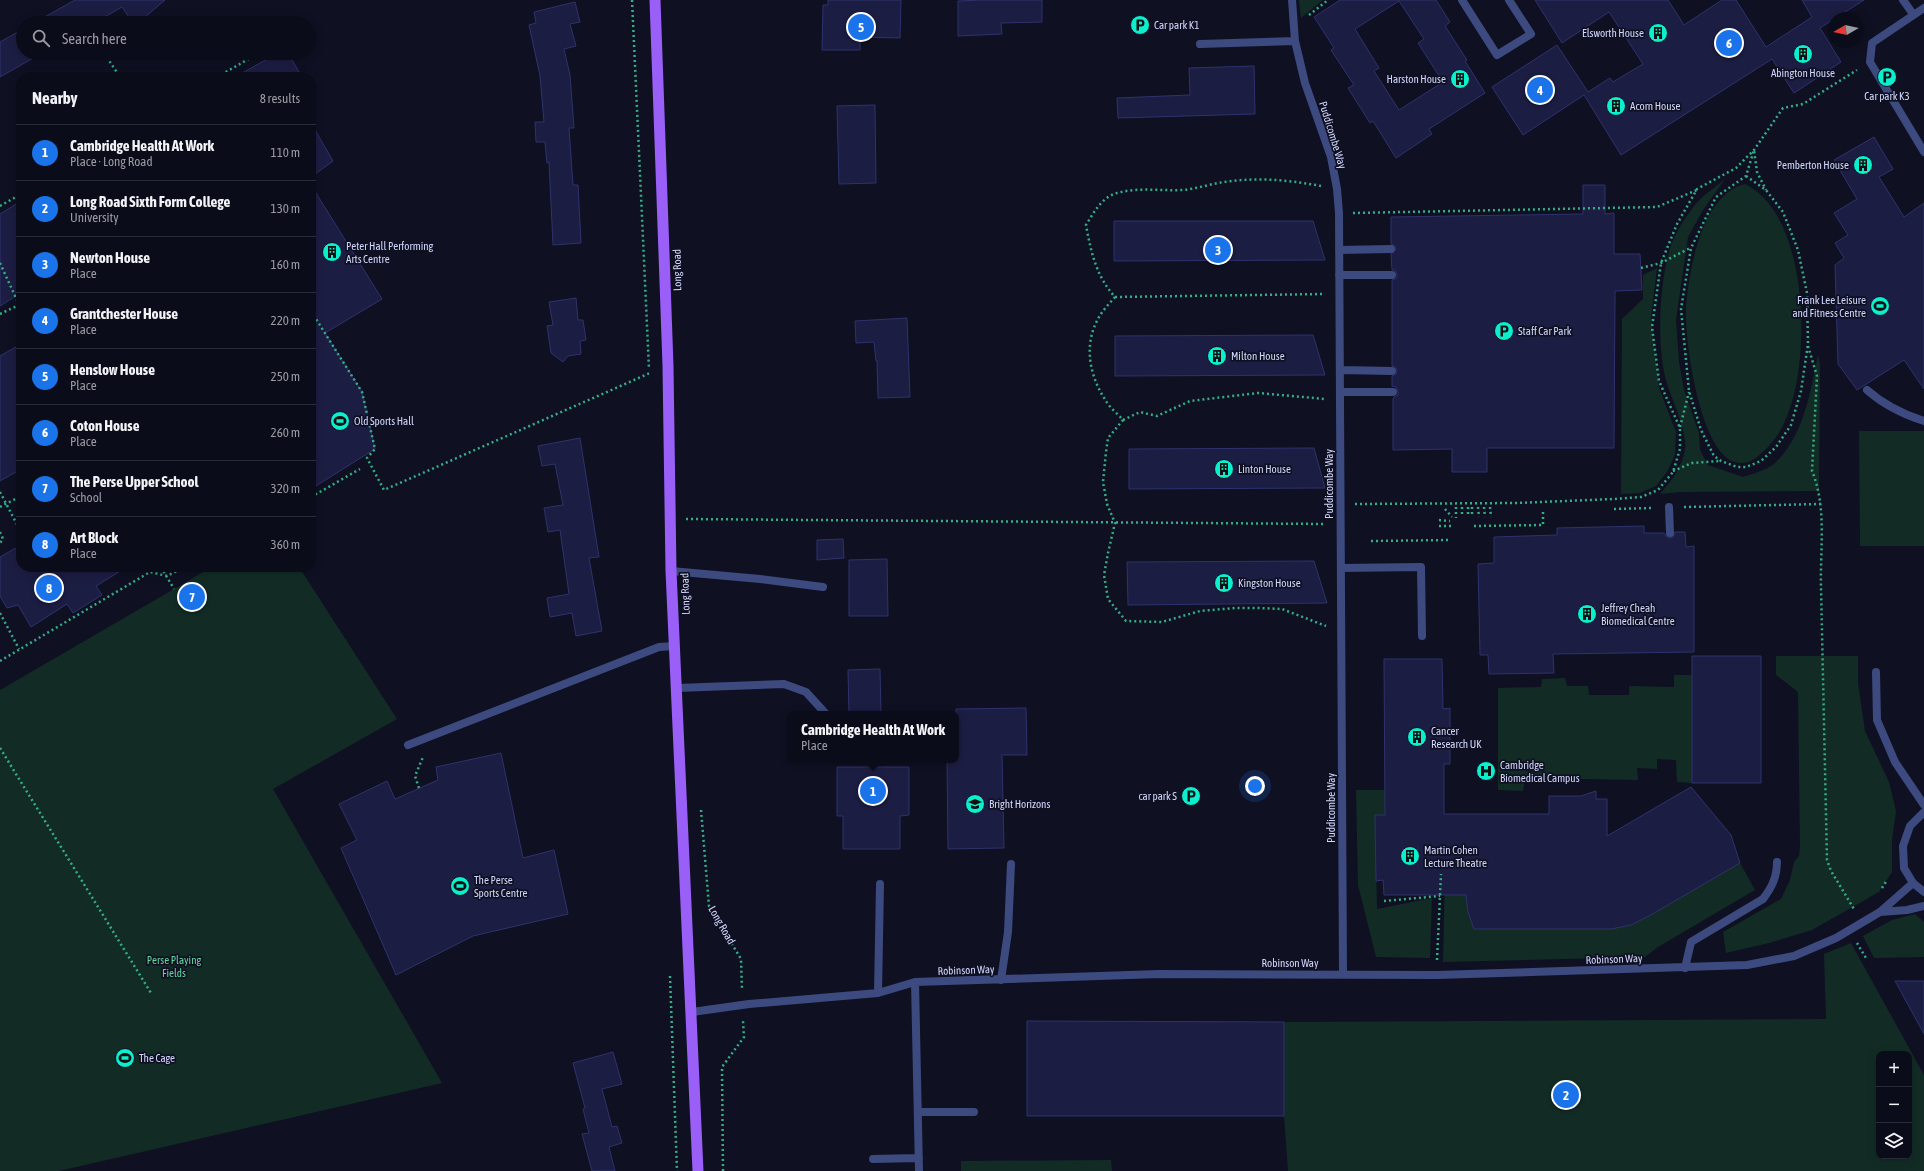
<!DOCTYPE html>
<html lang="en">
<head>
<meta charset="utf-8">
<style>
  :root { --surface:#0b0c1a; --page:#141523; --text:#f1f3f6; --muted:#9a9ba2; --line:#2b2c39; --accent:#1a73e8 }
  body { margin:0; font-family:"Asap Condensed",sans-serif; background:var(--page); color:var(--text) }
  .controls { position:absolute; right:12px; bottom:12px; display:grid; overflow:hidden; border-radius:8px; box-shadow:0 2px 10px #0003 }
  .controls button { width:36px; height:36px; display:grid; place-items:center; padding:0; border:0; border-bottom:1px solid var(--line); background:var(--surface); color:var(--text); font:20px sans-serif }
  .compass { position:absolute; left:1828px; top:12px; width:36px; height:36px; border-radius:50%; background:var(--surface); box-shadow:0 2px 10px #0003; rotate:261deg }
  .you { position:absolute; left:1255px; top:786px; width:14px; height:14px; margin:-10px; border:3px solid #fff; border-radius:50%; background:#1a73e8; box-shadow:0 0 0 6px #1a73e833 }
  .badge { display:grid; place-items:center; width:26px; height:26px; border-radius:50%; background:var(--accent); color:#fff; font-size:13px; font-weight:700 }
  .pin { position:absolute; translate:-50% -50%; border:2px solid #fff; box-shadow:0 1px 4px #0006 }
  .popup { position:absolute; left:787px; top:711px; width:172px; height:52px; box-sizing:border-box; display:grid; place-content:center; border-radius:8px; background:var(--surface); filter:drop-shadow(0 1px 3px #0005); font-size:13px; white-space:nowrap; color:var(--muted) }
  .popup b { font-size:15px; color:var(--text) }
  .popup::after { content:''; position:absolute; left:50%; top:100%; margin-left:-8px; border:8px solid transparent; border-top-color:var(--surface) }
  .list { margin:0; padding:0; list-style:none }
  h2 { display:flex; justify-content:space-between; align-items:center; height:52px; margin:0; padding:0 16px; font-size:17px }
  h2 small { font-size:13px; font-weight:400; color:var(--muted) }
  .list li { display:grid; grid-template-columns:26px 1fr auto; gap:12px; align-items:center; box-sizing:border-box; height:56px; padding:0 16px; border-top:1px solid var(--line) }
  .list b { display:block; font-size:15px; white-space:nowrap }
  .list p { margin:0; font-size:13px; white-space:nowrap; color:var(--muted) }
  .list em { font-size:13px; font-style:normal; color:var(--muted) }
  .icon { flex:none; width:22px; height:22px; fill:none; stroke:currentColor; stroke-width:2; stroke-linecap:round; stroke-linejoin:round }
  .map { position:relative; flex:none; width:1924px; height:1171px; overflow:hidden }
  .search { position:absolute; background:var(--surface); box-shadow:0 2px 10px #0003; left:16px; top:16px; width:300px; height:44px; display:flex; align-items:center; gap:10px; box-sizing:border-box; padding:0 14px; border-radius:22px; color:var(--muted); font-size:15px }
  .panel { position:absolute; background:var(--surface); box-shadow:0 2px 10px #0003; left:16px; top:72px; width:300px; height:500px; border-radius:16px }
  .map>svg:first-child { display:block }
  .green { fill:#122c25; fill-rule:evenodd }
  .building { fill:#1c1d42; stroke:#2f326d; fill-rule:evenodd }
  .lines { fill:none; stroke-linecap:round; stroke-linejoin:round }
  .path { stroke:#34ae89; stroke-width:2.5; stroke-dasharray:2 3; stroke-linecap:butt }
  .service { stroke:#3c4a7f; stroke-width:8 }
  .minor { stroke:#3c4a7f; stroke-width:8 }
  .primary { stroke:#995ff7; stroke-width:11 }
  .labels { text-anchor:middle; stroke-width:3.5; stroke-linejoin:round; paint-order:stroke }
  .poi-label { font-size:11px; fill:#d2d7fd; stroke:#0f1022; text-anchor:start }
  .street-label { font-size:11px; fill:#d2d7fd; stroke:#0f1022 }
  .park-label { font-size:11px; fill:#62d99e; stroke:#0f1022 }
</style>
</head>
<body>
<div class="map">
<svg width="1924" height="1171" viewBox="0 0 1924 1171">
  <rect width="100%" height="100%" fill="#0f1022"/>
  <!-- green -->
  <path class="green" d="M1299,0H1323L1301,18Z
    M1725,179L1703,210L1688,237L1676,320L1679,362L1684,390L1699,433L1700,450L1708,465L1743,477C1752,474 1766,470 1774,464C1804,436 1810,393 1818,355L1820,364L1819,491L1680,492L1660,494C1672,480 1681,469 1685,450C1688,433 1671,398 1666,380C1656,345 1659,272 1674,238C1679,227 1688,214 1695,205C1703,195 1716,187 1725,179Z
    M1745,184C1810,215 1812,364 1785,421C1781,431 1773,442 1765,450C1757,457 1751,464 1740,463C1700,462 1684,337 1686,307C1689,269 1702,194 1745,184Z
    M1657,268L1651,319L1659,388L1676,432L1675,455L1667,472L1656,486L1640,493L1621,494L1622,319L1643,299V275Z
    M1859,431H1924V546H1860Z
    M212,567H299L397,719L273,789L442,1083L59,1171H0V690Z
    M1776,656H1858V683L1865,731L1889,782L1896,811L1892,840V872L1879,892L1812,930L1769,943L1726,953L1723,932L1781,899L1790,880L1794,862L1799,856L1800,847L1798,692L1776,675Z
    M1674,675H1692V783L1677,782L1676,760L1657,759V769L1637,768L1638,780L1525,778L1523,791L1498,790V688L1541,687L1542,679L1565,678L1567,686H1588L1589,695H1629V686L1674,687Z
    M1356,790H1385V815H1375L1377,909L1432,898L1430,958L1376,957L1358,885Z
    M1740,863L1755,890L1658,947L1645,957L1443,962L1445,875L1466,893L1468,912L1474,929H1611L1631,925L1649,916Z
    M1915,914L1924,922V957L1874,958L1863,936L1892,920Z
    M1851,943L1924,1075V1171H1288L1284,1116V1022L1826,1019L1824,954ZM1879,1054H1909V1156H1879Z
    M1111,1160L1112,1171H961V1161Z"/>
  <!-- building -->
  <path class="building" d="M75,0H165L138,23H133L122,7L94,23H34Z
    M828,0H901L900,38L860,37V50H822L823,5H828Z
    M982,0H1042V22L1001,23L1002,34L958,36V1Z
    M1340,0H1436L1450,22L1445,26L1467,60L1465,61L1485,93L1429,129L1432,134L1396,158L1373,121L1370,123L1348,88L1354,85L1331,50L1334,48L1314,17ZM1399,1L1424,39L1418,43L1443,82L1399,110L1374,71L1379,68L1355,29Z
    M1535,0H1668L1684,25L1722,0H1736L1766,47L1812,17L1802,0H1864L1820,28L1841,62L1794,93L1772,59L1621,155L1584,95L1523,135L1492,87L1557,45L1588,92L1610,78L1613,82L1643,64L1609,12L1562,43Z
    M575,2L580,22L570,24L576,46L564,49L570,75L574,128H569L573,185H578L581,243L553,245L549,162L547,163L545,142H536L535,122H544L540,76L529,25L536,23L534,12Z
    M23,29V53H42L0,77V42Z
    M278,53H288L302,77H235Z
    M1254,66L1255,114L1118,118L1117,98L1190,95L1189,68Z
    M875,105L876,183L839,184L837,106Z
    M311,123L333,161L311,177Z
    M1874,137L1893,169L1879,177L1904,217L1924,203V389L1904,360L1857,390L1838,364L1835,265L1844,258L1835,243L1848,235L1834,213L1857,199L1834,160Z
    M311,185L382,299L325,333L362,392L375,449L311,489Z
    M1583,185H1605V214L1614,213V254H1640L1642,290L1615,291L1614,448H1487V472H1452V449L1393,450V398L1398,395V392L1396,387L1392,386V376L1396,374L1397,371L1395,367L1392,366V280L1397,278V275L1395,270H1392L1391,254L1396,249L1395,246L1391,244V217L1583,214Z
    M21,201V293L0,306V214Z
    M1114,221H1313L1325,260L1114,261Z
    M576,298L578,320H583L586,340L580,341L581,354L568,356L563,362L551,353L547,326L553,325L549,302Z
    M907,318L910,397L878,398L877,361H876L874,342L856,343L855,321Z
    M1313,335L1325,375L1115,376V336Z
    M21,344V469L0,481V356Z
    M580,438L599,557L589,558L602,631L576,636L572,613L550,617L547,598L569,594L560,530L548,532L544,508L563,505L555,464L542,466L538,446Z
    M1314,448L1325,488L1129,489V449Z
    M1644,526V533H1664L1666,536L1670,538L1673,537L1675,532H1685L1686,547L1694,546V652L1553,654L1554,673L1489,674L1488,655H1480L1478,564L1494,563V537L1557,535V528Z
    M843,539L844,558L817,560V540Z
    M21,545V567H127L96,586L102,595L73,613L67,604L31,627L18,605L7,608L0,596V557Z
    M887,559L888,616H849V560Z
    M1314,561L1327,603L1128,605L1127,562Z
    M1692,656H1761V783H1692Z
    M1384,659H1442L1443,709L1450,708V764H1444V814H1549V796H1581L1596,791V799H1607V836L1691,787L1731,835L1740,863L1649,916L1631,925L1611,929H1474L1468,912L1466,895H1384L1383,880L1376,881L1375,815H1385Z
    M880,669L881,714H849L848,670Z
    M1026,708L1027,755H1002L1004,848L948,849L947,760H956V709Z
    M501,753L523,858L554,850L568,914L473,936L396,975L341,848L357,840L339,804L387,781L395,799L438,780L436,767Z
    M837,767H909V815L900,816V849H843V816H837Z
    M1895,981H1924V1034Z
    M1027,1021L1284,1022V1116H1027Z
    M613,1052L622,1084L602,1089L612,1127L617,1126L622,1143L609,1147L615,1171H592L582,1134L589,1133L583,1109L585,1108L573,1063Z"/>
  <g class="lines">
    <!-- path -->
    <path class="path" d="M632,0L649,369
      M1309,15L1328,0
      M104,53L120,77
      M217,77L259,53
      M1746,176L1766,190L1783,212L1798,250L1807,293L1808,344L1801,391L1791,425L1776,447L1761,461L1746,467H1737L1721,461L1714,456L1701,430L1689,391L1681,309L1691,248L1716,197L1746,176L1754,150L1757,172L1766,190
      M1321,186C1289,180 1257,177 1224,182C1210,184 1196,189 1182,190C1160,191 1139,187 1117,193C1102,197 1094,212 1086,225C1091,252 1096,276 1115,297C1109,304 1102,311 1098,319C1083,346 1090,377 1106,401C1110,408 1118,414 1123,420L1108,438L1106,452L1103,482L1107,504L1115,523L1108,553L1104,575L1108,599L1126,621L1162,622L1200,611L1235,608H1259L1282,609L1326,626
      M0,206L21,194
      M1353,213L1657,207L1697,190
      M0,263L21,309
      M1641,268L1661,263L1690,248
      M16,297L21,294
      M1115,297L1325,294
      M311,311L362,392L375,449L367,458L384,490L650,373
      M0,314L19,305
      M1808,346L1817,376L1812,471C1827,507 1820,549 1821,587C1823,678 1825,769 1827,860L1831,871L1854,909
      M1123,420L1140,412L1157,416L1190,401L1258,393L1325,399
      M1680,427L1689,392
      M1673,471L1692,463L1720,461
      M0,492L21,532
      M311,497L360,469
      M1355,504L1516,503L1614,499L1641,497L1658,490L1673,472L1680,449V428L1659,381L1652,327L1661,263L1677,224L1697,189L1736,168L1754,150L1783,108L1803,104L1857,70
      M0,507L21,496
      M1456,507V518
      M1462,507V517
      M1468,507V517
      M1472,507V517
      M1478,507L1479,517
      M1484,507L1485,517
      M1490,507L1491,517
      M1684,507L1821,504
      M1445,509L1452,517
      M1614,509L1653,508
      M686,519L1325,524
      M1439,520L1450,521
      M1439,526H1451
      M1474,526L1543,525V510
      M0,532L3,539L0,543
      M1371,541L1451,540
      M161,567L174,589
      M0,613L19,649
      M0,661L150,572L167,576L185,567
      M0,748L151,993
      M419,788L415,776L423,757
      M701,810L709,906L741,959L742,990
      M1882,888L1887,880
      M1384,901L1440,896
      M1857,943L1866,958
      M1437,960L1441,874
      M670,976L677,1171
      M723,1171L722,1067L744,1037L743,1021"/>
    <!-- service -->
    <path class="service" d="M1292,0L1295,41L1305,83L1331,157L1337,189L1339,213L1343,974
      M1462,0L1497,55L1531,34L1509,0
      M1903,0L1913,14
      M1924,8L1872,43L1870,62L1924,152
      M1200,44L1295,41
      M1339,250L1391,249
      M1339,275H1392
      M1340,370L1392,371
      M1867,390C1884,405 1902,414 1924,421
      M1340,392H1393
      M1669,507L1670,533
      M1341,568L1421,567L1422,636
      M671,571L760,579L823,587
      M1876,672L1877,720L1895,762L1924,805
      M677,688L784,684L806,692L826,714
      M408,745L659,647L675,646
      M1880,912L1907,910L1924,906
      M1685,968L1691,942L1763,899C1772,887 1777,877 1777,862
      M1001,980L1008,932L1011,864
      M915,982L919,1171
      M878,993L880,884
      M692,1012L749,1004L878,993L915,982L1159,974L1437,975L1747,965L1794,956L1836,938L1880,912L1913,883
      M918,1112H974
      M873,1159L919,1158"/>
    <!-- minor -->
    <path class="minor" d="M1924,812L1910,826L1903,846L1904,868L1913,883L1924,892"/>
    <!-- primary -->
    <path class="primary" d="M655,0L668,366L671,571L698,1171"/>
  </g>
  <!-- icons -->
  <defs>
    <symbol id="parking-disc" viewBox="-11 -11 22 22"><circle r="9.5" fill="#0cefcf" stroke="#0f1022"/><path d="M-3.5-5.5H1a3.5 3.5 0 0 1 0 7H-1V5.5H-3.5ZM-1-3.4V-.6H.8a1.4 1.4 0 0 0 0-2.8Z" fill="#111"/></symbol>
    <symbol id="building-disc" viewBox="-11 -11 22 22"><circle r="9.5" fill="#0cefcf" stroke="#0f1022"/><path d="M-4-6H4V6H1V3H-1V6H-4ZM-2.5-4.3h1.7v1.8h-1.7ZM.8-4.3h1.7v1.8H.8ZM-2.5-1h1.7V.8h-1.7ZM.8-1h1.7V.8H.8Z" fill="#111"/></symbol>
    <symbol id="stadium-disc" viewBox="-11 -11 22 22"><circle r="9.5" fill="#0cefcf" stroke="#0f1022"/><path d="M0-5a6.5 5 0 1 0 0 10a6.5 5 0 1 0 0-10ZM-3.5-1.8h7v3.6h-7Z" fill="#111"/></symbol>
    <symbol id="hospital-disc" viewBox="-11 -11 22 22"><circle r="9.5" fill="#0cefcf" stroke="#0f1022"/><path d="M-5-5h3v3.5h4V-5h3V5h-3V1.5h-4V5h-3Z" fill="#111"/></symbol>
    <symbol id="school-disc" viewBox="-11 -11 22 22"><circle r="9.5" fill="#0cefcf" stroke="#0f1022"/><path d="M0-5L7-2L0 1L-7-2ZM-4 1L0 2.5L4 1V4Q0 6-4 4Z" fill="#111"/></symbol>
  </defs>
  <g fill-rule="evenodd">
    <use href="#parking-disc" x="1129" y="14" width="22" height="22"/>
    <use href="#building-disc" x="1647" y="22" width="22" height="22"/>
    <use href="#building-disc" x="1792" y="43" width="22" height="22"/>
    <use href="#parking-disc" x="1876" y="66" width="22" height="22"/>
    <use href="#building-disc" x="1449" y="68" width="22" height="22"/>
    <use href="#building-disc" x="1605" y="95" width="22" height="22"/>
    <use href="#building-disc" x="1852" y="154" width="22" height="22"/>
    <use href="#building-disc" x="321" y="241" width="22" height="22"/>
    <use href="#stadium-disc" x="1869" y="295" width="22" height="22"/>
    <use href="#parking-disc" x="1493" y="320" width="22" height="22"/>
    <use href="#building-disc" x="1206" y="345" width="22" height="22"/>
    <use href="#stadium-disc" x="329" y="410" width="22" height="22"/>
    <use href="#building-disc" x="1213" y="458" width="22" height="22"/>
    <use href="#building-disc" x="1213" y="572" width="22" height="22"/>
    <use href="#building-disc" x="1576" y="603" width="22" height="22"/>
    <use href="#building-disc" x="1406" y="726" width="22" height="22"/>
    <use href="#hospital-disc" x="1475" y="760" width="22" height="22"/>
    <use href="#parking-disc" x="1180" y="785" width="22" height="22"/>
    <use href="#school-disc" x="964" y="793" width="22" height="22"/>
    <use href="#building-disc" x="1399" y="845" width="22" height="22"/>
    <use href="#stadium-disc" x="449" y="875" width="22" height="22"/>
    <use href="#stadium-disc" x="114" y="1047" width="22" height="22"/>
  </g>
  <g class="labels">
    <!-- poi labels -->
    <g class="poi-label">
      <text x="1154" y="29">Car park K1</text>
      <text x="1644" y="37" text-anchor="end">Elsworth House</text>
      <text x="1803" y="77" text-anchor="middle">Abington House</text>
      <text x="1446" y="83" text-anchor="end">Harston House</text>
      <text x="1887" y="100" text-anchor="middle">Car park K3</text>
      <text x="1630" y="110">Acorn House</text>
      <text x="1849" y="169" text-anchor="end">Pemberton House</text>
      <text x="346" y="250">Peter Hall Performing<tspan x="346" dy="13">Arts Centre</tspan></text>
      <text x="1866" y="304" text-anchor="end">Frank Lee Leisure<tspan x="1866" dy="13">and Fitness Centre</tspan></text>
      <text x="1518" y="335">Staff Car Park</text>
      <text x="1231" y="360">Milton House</text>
      <text x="354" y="425">Old Sports Hall</text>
      <text x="1238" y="473">Linton House</text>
      <text x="1238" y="587">Kingston House</text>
      <text x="1601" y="612">Jeffrey Cheah<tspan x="1601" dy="13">Biomedical Centre</tspan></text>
      <text x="1431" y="735">Cancer<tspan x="1431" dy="13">Research UK</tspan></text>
      <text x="1500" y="769">Cambridge<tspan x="1500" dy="13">Biomedical Campus</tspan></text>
      <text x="1177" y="800" text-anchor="end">car park S</text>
      <text x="989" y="808">Bright Horizons</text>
      <text x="1424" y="854">Martin Cohen<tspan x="1424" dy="13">Lecture Theatre</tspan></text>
      <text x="474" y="884">The Perse<tspan x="474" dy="13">Sports Centre</tspan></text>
      <text x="139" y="1062">The Cage</text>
    </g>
    <!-- street labels -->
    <g class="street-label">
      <text transform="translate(1333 135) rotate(73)" y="4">Puddicombe Way</text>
      <text transform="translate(677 270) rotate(-91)" y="4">Long Road</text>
      <text transform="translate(1329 484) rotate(-90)" y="4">Puddicombe Way</text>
      <text transform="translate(685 594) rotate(-92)" y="4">Long Road</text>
      <text transform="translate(1331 808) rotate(-90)" y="4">Puddicombe Way</text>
      <text transform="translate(722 925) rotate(60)" y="4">Long Road</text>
      <text transform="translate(1614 959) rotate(-2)" y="4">Robinson Way</text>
      <text x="1290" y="967">Robinson Way</text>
      <text transform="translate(966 970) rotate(-2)" y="4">Robinson Way</text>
    </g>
    <!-- park labels -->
    <g class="park-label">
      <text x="174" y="964">Perse Playing<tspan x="174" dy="13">Fields</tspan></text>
    </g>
  </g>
</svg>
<div class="controls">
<button>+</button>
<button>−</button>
<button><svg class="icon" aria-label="layers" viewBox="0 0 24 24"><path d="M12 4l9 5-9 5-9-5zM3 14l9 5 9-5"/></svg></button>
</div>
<svg class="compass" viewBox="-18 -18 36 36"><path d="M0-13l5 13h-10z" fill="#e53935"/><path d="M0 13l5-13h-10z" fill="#9a9ba2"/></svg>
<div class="you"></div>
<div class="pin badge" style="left:873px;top:791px">1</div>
<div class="popup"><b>Cambridge Health At Work</b>Place</div>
<div class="pin badge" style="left:1566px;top:1095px">2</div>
<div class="pin badge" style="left:1218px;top:250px">3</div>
<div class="pin badge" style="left:1540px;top:90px">4</div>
<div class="pin badge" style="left:861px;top:27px">5</div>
<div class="pin badge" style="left:1729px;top:43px">6</div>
<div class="pin badge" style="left:192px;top:597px">7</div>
<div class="pin badge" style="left:49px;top:588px">8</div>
<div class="search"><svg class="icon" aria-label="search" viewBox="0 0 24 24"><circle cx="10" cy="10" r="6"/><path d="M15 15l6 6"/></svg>Search here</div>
<section class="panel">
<h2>Nearby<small>8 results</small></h2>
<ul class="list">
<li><span class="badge">1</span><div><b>Cambridge Health At Work</b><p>Place · Long Road</p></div><em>110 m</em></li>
<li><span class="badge">2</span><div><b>Long Road Sixth Form College</b><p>University</p></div><em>130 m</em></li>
<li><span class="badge">3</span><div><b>Newton House</b><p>Place</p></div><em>160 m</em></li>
<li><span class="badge">4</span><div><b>Grantchester House</b><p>Place</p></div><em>220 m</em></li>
<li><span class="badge">5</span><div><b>Henslow House</b><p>Place</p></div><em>250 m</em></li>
<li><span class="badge">6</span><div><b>Coton House</b><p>Place</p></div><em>260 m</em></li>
<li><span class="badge">7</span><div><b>The Perse Upper School</b><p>School</p></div><em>320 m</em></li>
<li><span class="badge">8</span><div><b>Art Block</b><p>Place</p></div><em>360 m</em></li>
</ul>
</section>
</div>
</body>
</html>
